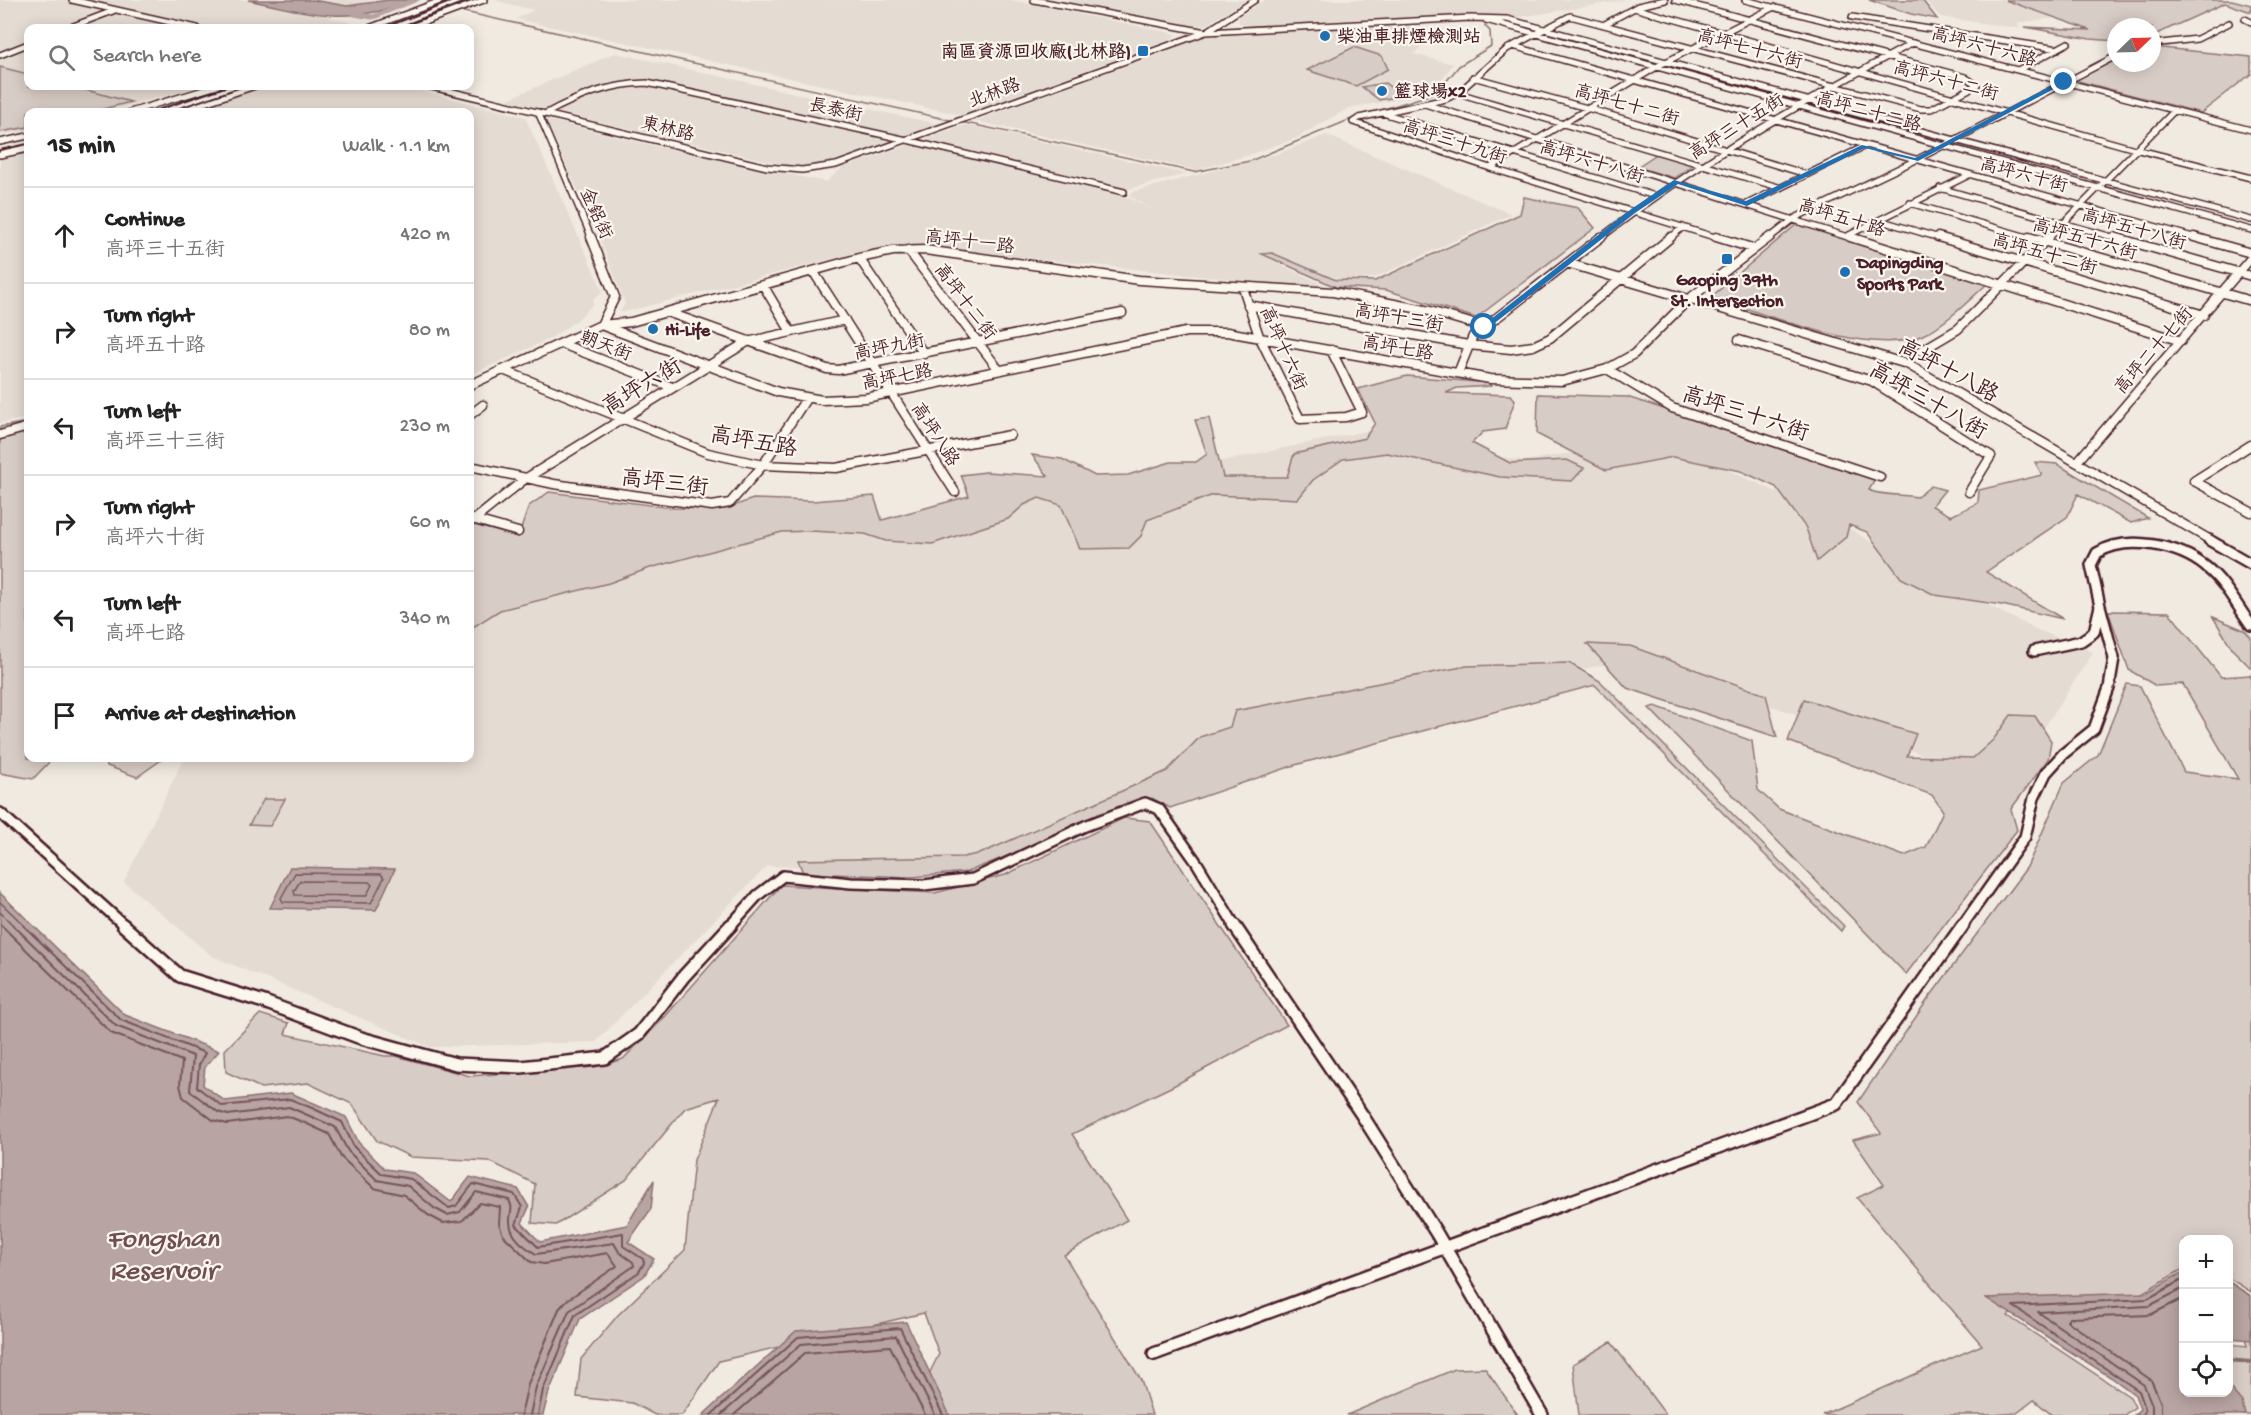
<!DOCTYPE html>
<html lang="en">
<head>
<meta charset="utf-8">
<style>
  :root { --surface:#fff; --page:#f2f2f2; --text:#222; --muted:#767676; --line:#e0e0e0 }
  body { margin:0; font-family:"Gochi Hand","LXGW WenKai TC",sans-serif; background:var(--page); color:var(--text) }
  .controls { position:absolute; right:18px; bottom:18px; display:grid; overflow:hidden; border-radius:12px; box-shadow:0 3px 15px #0003 }
  .controls button { width:54px; height:54px; display:grid; place-items:center; padding:0; border:0; border-bottom:2px solid var(--line); background:var(--surface); color:var(--text); font:30px sans-serif }
  .compass { position:absolute; left:2107px; top:18px; width:54px; height:54px; border-radius:50%; background:var(--surface); box-shadow:0 3px 15px #0003; rotate:67deg }
  .stop { position:absolute; width:18px; height:18px; margin:-14px; border:4px solid #1f6fb2; border-radius:50%; background:#fff }
  .stop.end { background:#1f6fb2; border-color:#fff; box-shadow:0 2px 6px #0008 }
  .list { margin:0; padding:0; list-style:none }
  h2 { display:flex; justify-content:space-between; align-items:center; height:78px; margin:0; padding:0 24px; font-size:26px }
  h2 small { font-size:20px; font-weight:400; color:var(--muted) }
  .list li { display:grid; grid-template-columns:39px 1fr auto; gap:18px; align-items:center; box-sizing:border-box; height:96px; padding:0 24px; border-top:2px solid var(--line) }
  .list b { display:block; font-size:22px; white-space:nowrap }
  .list p { margin:0; font-size:20px; white-space:nowrap; color:var(--muted) }
  .list em { font-size:20px; font-style:normal; color:var(--muted) }
  .icon { flex:none; width:33px; height:33px; fill:none; stroke:currentColor; stroke-width:2; stroke-linecap:round; stroke-linejoin:round }
  .map { position:relative; flex:none; width:2251px; height:1415px; overflow:hidden }
  .search { position:absolute; background:var(--surface); box-shadow:0 3px 15px #0003; left:24px; top:24px; width:450px; height:66px; display:flex; align-items:center; gap:15px; box-sizing:border-box; padding:0 21px; border-radius:12px; color:var(--muted); font-size:22px }
  .panel { position:absolute; background:var(--surface); box-shadow:0 3px 15px #0003; left:24px; top:108px; width:450px; height:654px; border-radius:12px }
  .map>svg:first-child { display:block }
  .built { fill:#e4dbd2 }
  .green { fill:#d8ccc6; stroke:#917678; stroke-width:1.5 }
  .water { fill:#b8a4a2; stroke:#8c6f72; stroke-width:1.5 }
  .lines { fill:none; stroke-linecap:round; stroke-linejoin:round }
  .shore-far1 { stroke:#76545b; stroke-width:1.5 }
  .shore { stroke:#76545b; stroke-width:2 }
  .stream-far1 { stroke:#8c6f72; stroke-width:1.5 }
  .stream { stroke:#8c6f72; stroke-width:4 }
  .canal { stroke:#b8a4a2; stroke-width:5 }
  .river { fill:#b8a4a2; fill-rule:evenodd }
  .minor-far3-casing { stroke:#4a1f2b; stroke-width:8 }
  .minor-far2-casing { stroke:#4a1f2b; stroke-width:11 }
  .minor-far1-casing { stroke:#4a1f2b; stroke-width:14 }
  .minor-casing { stroke:#4a1f2b; stroke-width:16 }
  .major-casing { stroke:#4a1f2b; stroke-width:4 }
  .minor-far3 { stroke:#fbf7ec; stroke-width:5 }
  .minor-far2 { stroke:#fbf7ec; stroke-width:8 }
  .minor-far1 { stroke:#fbf7ec; stroke-width:9 }
  .minor { stroke:#fbf7ec; stroke-width:11 }
  .major { fill:#fbf7ec; fill-rule:evenodd }
  .route { fill:#1f6fb2 }
  .poi-dot { fill:#1f6fb2; stroke:#fbf7ec; stroke-width:2 }
  .labels { text-anchor:middle; stroke-width:4.5; stroke-linejoin:round; paint-order:stroke }
  .far-poi-label { font-size:18px; font-weight:bold; fill:#4a1f2b; stroke:#fbf7ec; text-anchor:start }
  .far-street-label { font-size:18px; fill:#4a1f2b; stroke:#fbf7ec }
  .street-label { font-size:22px; fill:#4a1f2b; stroke:#fbf7ec }
  .near-water-label { font-size:28px; font-style:italic; fill:#704e55; stroke:#fbf7ec }
</style>
</head>
<body>
<div class="map">
<svg width="2251" height="1415" viewBox="0 0 2251 1415">
  <rect width="100%" height="100%" fill="#f0eae0"/>
  <filter id="ink" filterUnits="userSpaceOnUse"><feTurbulence type="fractalNoise" baseFrequency=".0167" numOctaves="2"/><feDisplacementMap in="SourceGraphic" scale="12" xChannelSelector="R" yChannelSelector="G"/><feConvolveMatrix kernelMatrix="1 2 1 2 8 2 1 2 1" color-interpolation-filters="sRGB"/></filter>
  <g filter="url(#ink)">
    <!-- built -->
    <path class="built" d="M0,0H250L316,15L343,5L322,0H370L325,16L351,23L337,28H28V86H202L102,112H28V130L0,135Z
      M493,0H1011L1176,34L1169,40L961,115L516,19L534,10Z
      M1049,0H1246L1206,25L1188,27Z
      M1265,0H1627L1514,18L1469,14L1255,27L1239,23L1238,17Z
      M1925,0H2004L2027,6L2053,18L2016,23L2021,27L2017,28L1940,17Z
      M1408,25L1424,45L1413,54L1453,64L1437,85L1410,97L1349,108L1296,138L1246,156L1196,170L975,121L1208,35Z
      M615,53L803,95L938,124L826,164L795,167L506,100Z
      M267,86H401L525,117L603,292L593,300V304L577,320L549,339L470,375V112H188Z
      M545,119L655,146L826,182L842,168L966,125L1187,174L1116,192L1155,210L1129,196L1132,192L1277,154L1326,135L1511,214L1374,278L1345,280L1276,263L1335,290L913,246L863,251L620,313L625,303L599,236Z
      M28,151V418L0,423V157Z
      M1366,431L1523,461L1659,439L1832,517L1897,559L2033,628L2093,652L2009,782L1627,660L1251,737L962,868L767,866L596,1042L430,1047L212,956L124,882L184,758H470V600L794,522L873,525L1203,465Z"/>
    <!-- green -->
    <path class="green" d="M1869,0H1922L1937,19L1911,14Z
      M2005,0H2232L2251,5V12L2225,3L2152,36V27H2116V41L2090,39L2025,27L2090,30Z
      M1354,47L1382,56L1388,69L1356,86L1307,70Z
      M2152,47L2251,57V74L2201,113L2074,80L2116,60V63H2152Z
      M0,67L28,74V86H71L131,102L91,112H28V127L0,132Z
      M1385,83L1402,96L1379,100L1362,87Z
      M1658,153L1694,164L1674,178L1637,167Z
      M1524,197L1578,208L1595,228L1476,318L1386,290L1336,287L1262,254L1272,253L1336,280L1375,281L1520,214Z
      M1797,224L1987,284C1968,301 1948,322 1925,334C1875,360 1764,313 1711,297Z
      M1407,376L1489,383L1491,386L1457,388L1446,393L1511,395L1515,400L1505,429L1483,432L1472,443L1510,463L1567,460L1584,468L1572,481L1500,477L1387,453L1343,459L1313,480L1298,499L1213,495L1147,520L1141,536L1129,548L1080,549L1061,505L1039,498L1024,505L1008,519L932,544L886,541L865,534L811,531L782,532L650,568L609,583L500,610L470,629V524L518,537L529,506L549,492L673,508L725,509L753,499L813,501L874,496L882,520L969,496L961,475L986,472L1048,476L1032,455L1062,459L1095,476L1128,475L1171,462H1196L1207,454L1195,420L1209,418L1223,477H1287L1294,454L1365,438L1375,423L1358,389Z
      M1538,394L1627,397L1876,478L1869,490C1880,496 1902,494 1917,497L1931,486L1945,490L1932,506L1951,516L1978,503L1979,490L2042,475L2035,462L2057,464L2148,518L2131,523L2078,494L2067,517L1986,572L2063,619L2002,605L1935,595L1901,578L1867,532L1849,525L1846,537L1817,561L1806,528L1776,487L1741,471L1673,457L1606,470L1537,434Z
      M28,422V758H53L33,779L0,773V427Z
      M2108,611L2169,612L2221,677L2251,675V1292L2229,1278L2228,1240H2184L2183,1269L2130,1300L2024,1303L2008,1316L2130,1397L2135,1407L2124,1415H2052L2034,1400L2017,1413L1993,1415H1822L1982,1345L1857,1198L1884,1185L1853,1140L1881,1133L1858,1102L1926,1002L2027,867L2064,783L2098,755L2127,684L2140,686L2184,772L2238,779L2183,684L2156,686L2129,670Z
      M2213,617L2244,630L2251,637V668L2233,650Z
      M1587,644L1630,646L1766,695L1777,737L1627,688Z
      M1569,663L1600,681L1844,926L1841,931L1595,685L1295,765L1170,808L1152,798L967,872L912,877L803,873L798,860L963,857L982,853L1167,771L1200,737L1230,727L1235,711L1467,666Z
      M1804,699L1916,734L1907,756L1973,758L1993,740L2011,715L2035,716L2051,741L2048,759L2011,809L2017,830L1906,974L1649,708L1655,706L1752,741L1758,790L1779,809L1904,856L1926,847L1943,811L1932,795L1788,741Z
      M106,758H164L137,777L107,766Z
      M264,799H285L270,826L249,825Z
      M1124,818L1150,821L1287,1025L1173,1086L1072,1134L1127,1220L1064,1255L1141,1380L1152,1415H904L910,1412L939,1354L924,1313L719,1361L682,1415H655L632,1403L577,1397L581,1359L618,1315L685,1250L694,1160L719,1098L685,1108L626,1180L556,1225L532,1223L535,1184L489,1161L411,1157L377,1141L352,1104L308,1083L261,1088L226,1072L225,1050L260,1014L289,1023L285,1034L385,1056H396L470,1076L595,1067L623,1059L663,1019L781,885L935,893L1005,875Z
      M2241,1323L2251,1327V1415H2243L2228,1392L2229,1344L2247,1346Z
      M1611,1342L1666,1415H1579L1573,1364Z
      M1485,1368L1518,1415H1347L1455,1369Z"/>
    <!-- water -->
    <path class="water" d="M248,0H313L347,6L388,0H418C351,25 315,15 248,0Z
      M290,867L395,869L376,910L270,908Z
      M0,893L125,1015L219,1051L205,1067L203,1085L225,1101L291,1093L346,1117L359,1143L385,1169L413,1173L451,1202L470,1177L518,1189L529,1207L522,1223L540,1242L627,1225L654,1180L651,1209L628,1242L654,1259L644,1276L580,1319L549,1392L543,1415H0Z
      M2183,1272L2184,1392H2228L2229,1387L2242,1402L2245,1415H2134L2140,1409L2135,1395L2112,1378L1986,1298L2146,1293Z
      M2229,1282L2251,1296V1340L2229,1338Z
      M906,1322L949,1414L947,1415H703L796,1331Z"/>
    <g class="lines">
      <!-- shore-far1 -->
      <path class="shore-far1" d="M295,873L381,874L384,878L371,903L283,902L281,898Z
        M300,881L369,882L372,885L366,896L295,895L294,891Z
        M0,902L25,926
        M0,912L14,926
        M0,924L2,926"/>
      <!-- shore -->
      <path class="shore" d="M1,925L111,1033L182,1061L180,1085L183,1097L213,1120L227,1124L287,1116L305,1123L329,1134L341,1157L374,1188L404,1195L428,1215L443,1223L462,1221L480,1203L500,1207L499,1224L503,1235L531,1262L544,1264L608,1253L617,1266L567,1300L559,1309L528,1384L521,1415
        M13,925L116,1026L193,1056L190,1091L218,1112L228,1115L289,1107L335,1127L348,1151L377,1180L408,1186L434,1208L447,1215L460,1212L476,1192L509,1200C513,1208 511,1210 510,1219C509,1236 523,1246 536,1254L614,1243L619,1252L633,1262L634,1266L569,1311L536,1387L530,1415
        M23,925L121,1020L205,1053L199,1065L197,1087L222,1106L290,1099L312,1108L342,1122L354,1147L382,1174L411,1179L449,1208L456,1206L473,1184L514,1194L522,1207L516,1225L538,1247L623,1233V1246L643,1259L644,1263L639,1272L575,1315L543,1390L538,1415
        M711,1415L798,1337L900,1328L943,1415
        M721,1415L801,1344L896,1336L935,1415
        M734,1415L805,1353L890,1346L925,1415
        M2143,1415L2145,1408L2139,1391L2013,1306L2147,1299L2184,1279
        M2152,1415V1405L2144,1385L2038,1312L2149,1306L2184,1288
        M2161,1415V1403L2151,1380L2067,1321L2070,1318L2150,1315L2184,1298"/>
      <!-- stream-far1 -->
      <path class="stream-far1" d="M460,11L954,121
        M961,122L1194,172L1250,161L1349,120L1426,96L1439,90L1459,66L1491,46L1490,31L1485,26L1486,23"/>
      <!-- stream -->
      <path class="stream" d="M2228,1360L2251,1362"/>
      <!-- canal -->
      <path class="canal" d="M354,14L372,17"/>
      <!-- river -->
      <path class="river" d="M408,0H421L375,19L367,17Z"/>
      <defs>
        <path id="minor-far3" d="M72,0L197,28
          M1034,0L1206,32L1470,18L1507,19L2251,220
          M1675,0L1965,77L1977,85L1931,109H1921L1570,16L1507,49L1458,93L1446,99L1359,118L1353,122L1490,168L1721,239
          M1745,0L2251,130
          M1634,8L2135,149L2251,178
          M1852,17L2058,49
          M2245,19L2251,22
          M1486,20L2251,230
          M1605,24L1638,6L1665,0
          M68,28L113,11
          M369,28L443,0
          M408,28L484,0
          M2152,44L2197,39L2229,23
          M1513,46L2200,239
          M0,55L28,44
          M2018,70L2068,43
          M1473,77L1587,108L1806,174
          M428,86L767,167L802,170L836,165L1206,32L1255,0
          M1458,93L1778,187
          M1425,104L1854,239
          M130,112L217,86
          M178,112L255,86
          M538,112L592,239
          M1383,113L1655,196
          M545,114C578,96 609,84 647,83L907,140L1124,192
          M0,142L28,136
          M0,155L28,149
          M1490,168L1658,66L1774,7
          M1940,188L2119,239
          M1910,203L2034,239
          M1747,204L1865,146
          M1879,220L1943,239
          M1849,235L1969,175
          M1599,239C1696,163 1804,101 1913,43
          M1669,239L1683,227
          M1768,239L1795,218L1916,160L2116,56
          M2048,239L2175,110"/>
        <path id="minor-far2" d="M591,237L615,297L601,325
          M1716,237L1752,248
          M1850,237L2181,341
          M1938,237L2204,315
          M2029,237L2251,301
          M2114,237L2251,276
          M2194,237L2251,253
          M908,250L999,370
          M859,258L924,354
          M1567,263L1907,364L2212,541
          M813,271L955,492
          M763,285L791,332
          M1243,288L1259,336L1300,419L1346,417L1362,412L1331,350
          M1248,305L1468,345L1511,349L1533,346L1550,338L1671,237
          M667,312L827,369L838,370L1122,313
          M601,325L778,392L822,400L866,398L1186,332H1227L1490,379L1562,381L1607,369L1634,354L1689,299L1770,237
          M1739,340L1872,381L1991,456L1969,492
          M562,344L672,387
          M1921,351L1958,329L2049,237
          M1607,369L1672,408L1880,477
          M503,370L708,453L763,465L836,468L1010,435
          M1458,373L1473,336L1601,237
          M470,385L601,325L631,322L859,258L893,251L925,250L1139,280L1333,292L1430,311L1484,327
          M470,415L483,405
          M0,435L28,427
          M2251,445L2194,481L2251,512
          M2077,462L2251,258
          M470,466L554,484L712,506L730,503L763,465L806,399
          M472,519L518,532
          M474,520L525,479L747,342L845,320"/>
        <path id="minor-far1" d="M2209,540L2251,564
          M2034,651L2081,641L2094,632L2100,606L2091,565L2097,553C2127,534 2179,545 2206,567C2225,582 2237,606 2251,625
          M0,813L125,926
          M730,926L758,895L783,876L851,883L924,885L973,879L1085,826L1145,803L1159,809L1197,863L1235,926
          M1962,926L2025,837L2034,798L2046,773L2063,754L2094,729L2109,688L2114,658L2100,606"/>
        <path id="minor" d="M123,925L180,976L264,1002L361,1038L456,1064L521,1067L605,1058L639,1034L684,976L731,925
          M1234,925L1362,1115L1437,1234L1542,1415
          M1154,1354L1836,1104L1963,925"/>
        <path id="major" d="M458,0H467L394,28H386Z
          M231,86H241L165,112H155Z
          M28,145V149L0,155V151Z"/>
      </defs>
      <!-- minor-far3 casing -->
      <use href="#minor-far3" class="minor-far3-casing"/>
      <!-- minor-far2 casing -->
      <use href="#minor-far2" class="minor-far2-casing"/>
      <!-- minor-far1 casing -->
      <use href="#minor-far1" class="minor-far1-casing"/>
      <!-- minor casing -->
      <use href="#minor" class="minor-casing"/>
      <!-- major casing -->
      <use href="#major" class="major-casing"/>
      <!-- minor-far3 -->
      <use href="#minor-far3" class="minor-far3"/>
      <!-- minor-far2 -->
      <use href="#minor-far2" class="minor-far2"/>
      <!-- minor-far1 -->
      <use href="#minor-far1" class="minor-far1"/>
      <!-- minor -->
      <use href="#minor" class="minor"/>
      <!-- major -->
      <use href="#major" class="major"/>
    </g>
  </g>
  <!-- route -->
  <path class="route" d="M2062,80L2067,82L1918,161L1865,148L1747,206L1678,184L1635,213L1487,329L1481,327L1630,210L1674,180L1746,201L1862,145L1915,158Z"/>
  <!-- markers -->
  <g class="poi-dot">
    <circle cx="1325" cy="36" r="6"/>
    <rect x="1137" y="45" width="12" height="12" rx="3"/>
    <circle cx="1382" cy="91" r="6"/>
    <rect x="1721" y="253" width="12" height="12" rx="3"/>
    <circle cx="1845" cy="272" r="6"/>
    <circle cx="653" cy="329" r="6"/>
  </g>
  <g class="labels">
    <!-- far-poi labels -->
    <g class="far-poi-label">
      <text x="1337" y="42">柴油車排煙檢測站</text>
      <text x="1131" y="57" text-anchor="end">南區資源回收廠(北林路)</text>
      <text x="1394" y="97">籃球場x2</text>
      <text x="1857" y="268">Dapingding<tspan x="1857" dy="21">Sports Park</tspan></text>
      <text x="1727" y="285" text-anchor="middle">Gaoping 39th<tspan x="1727" dy="21">St. Intersection</tspan></text>
      <text x="665" y="335">Hi-Life</text>
    </g>
    <!-- far-street labels -->
    <g class="far-street-label">
      <text transform="translate(1984 46) rotate(15)" y="6">高坪六十六路</text>
      <text transform="translate(1750 48) rotate(15)" y="6">高坪七十六街</text>
      <text transform="translate(1946 80) rotate(15)" y="6">高坪六十二街</text>
      <text transform="translate(994 92) rotate(-20)" y="6">北林路</text>
      <text transform="translate(1627 104) rotate(16)" y="6">高坪七十二街</text>
      <text transform="translate(836 109) rotate(12)" y="6">長泰街</text>
      <text transform="translate(1869 111) rotate(15)" y="6">高坪二十二路</text>
      <text transform="translate(1736 126) rotate(-32)" y="6">高坪三十五街</text>
      <text transform="translate(668 128) rotate(14)" y="6">東林路</text>
      <text transform="translate(1455 141) rotate(18)" y="6">高坪三十九街</text>
      <text transform="translate(1592 161) rotate(17)" y="6">高坪六十八街</text>
      <text transform="translate(2024 174) rotate(15)" y="6">高坪六十街</text>
      <text transform="translate(597 213) rotate(66)" y="6">金鋁街</text>
      <text transform="translate(1842 217) rotate(17)" y="6">高坪五十路</text>
      <text transform="translate(2134 228) rotate(16)" y="6">高坪五十八街</text>
      <text transform="translate(2085 238) rotate(16)" y="6">高坪五十六街</text>
      <text transform="translate(970 241) rotate(7)" y="6">高坪十一路</text>
      <text transform="translate(2045 253) rotate(16)" y="6">高坪五十二街</text>
      <text transform="translate(966 301) rotate(53)" y="6">高坪十二街</text>
      <text transform="translate(1399 317) rotate(10)" y="6">高坪十三街</text>
      <text transform="translate(606 345) rotate(21)" y="6">朝天街</text>
      <text transform="translate(889 346) rotate(-11)" y="6">高坪九街</text>
      <text transform="translate(1398 347) rotate(10)" y="6">高坪七路</text>
      <text transform="translate(1284 348) rotate(66)" y="6">高坪十六街</text>
      <text transform="translate(2153 350) rotate(-49)" y="6">高坪二十七街</text>
      <text transform="translate(897 376) rotate(-11)" y="6">高坪七路</text>
      <text transform="translate(936 434) rotate(57)" y="6">高坪八路</text>
    </g>
    <!-- street labels -->
    <g class="street-label">
      <text transform="translate(1949 369) rotate(28)" y="8">高坪十八路</text>
      <text transform="translate(641 385) rotate(-31)" y="8">高坪六街</text>
      <text transform="translate(1929 399) rotate(30)" y="8">高坪三十八街</text>
      <text transform="translate(1746 412) rotate(18)" y="8">高坪三十六街</text>
      <text transform="translate(754 440) rotate(10)" y="8">高坪五路</text>
      <text transform="translate(665 481) rotate(7)" y="8">高坪三街</text>
    </g>
    <!-- near-water labels -->
    <g class="near-water-label">
      <text x="163" y="1246">Fongshan<tspan x="163" dy="32">Reservoir</tspan></text>
    </g>
  </g>
</svg>
<div class="controls">
<button>+</button>
<button>−</button>
<button><svg class="icon" aria-label="locate" viewBox="0 0 24 24"><circle cx="12" cy="12" r="6"/><path d="M12 2v4M12 18v4M2 12h4M18 12h4"/></svg></button>
</div>
<svg class="compass" viewBox="-18 -18 36 36"><path d="M0-13l5 13h-10z" fill="#e53935"/><path d="M0 13l5-13h-10z" fill="#767676"/></svg>
<div class="stop" style="left:1484px;top:327px"></div>
<div class="stop end" style="left:2064px;top:82px"></div>
<div class="search"><svg class="icon" aria-label="search" viewBox="0 0 24 24"><circle cx="10" cy="10" r="6"/><path d="M15 15l6 6"/></svg>Search here</div>
<section class="panel">
<h2>15 min<small>Walk · 1.1 km</small></h2>
<ul class="list">
<li><svg class="icon" aria-label="ahead" viewBox="0 0 24 24"><path d="M12 20V5M6 11l6-6 6 6"/></svg><div><b>Continue</b><p>高坪三十五街</p></div><em>420 m</em></li>
<li><svg class="icon" aria-label="right" viewBox="0 0 24 24"><path d="M7 20v-9h11M14 6l5 5-5 5"/></svg><div><b>Turn right</b><p>高坪五十路</p></div><em>80 m</em></li>
<li><svg class="icon" aria-label="left" viewBox="0 0 24 24"><path d="M17 20v-9H6M10 6l-5 5 5 5"/></svg><div><b>Turn left</b><p>高坪三十三街</p></div><em>230 m</em></li>
<li><svg class="icon" aria-label="right" viewBox="0 0 24 24"><path d="M7 20v-9h11M14 6l5 5-5 5"/></svg><div><b>Turn right</b><p>高坪六十街</p></div><em>60 m</em></li>
<li><svg class="icon" aria-label="left" viewBox="0 0 24 24"><path d="M17 20v-9H6M10 6l-5 5 5 5"/></svg><div><b>Turn left</b><p>高坪七路</p></div><em>340 m</em></li>
<li><svg class="icon" aria-label="arrive" viewBox="0 0 24 24"><path d="M6 21V4h12l-3 4 3 4H6"/></svg><div><b>Arrive at destination</b></div></li>
</ul>
</section>
</div>
</body>
</html>
